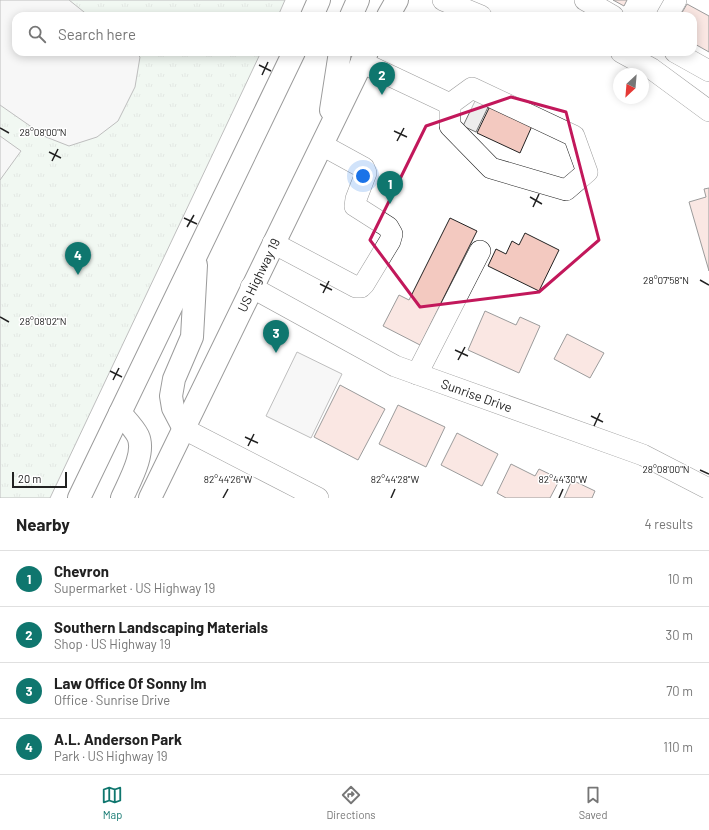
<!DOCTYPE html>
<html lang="en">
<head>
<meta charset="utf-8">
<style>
  :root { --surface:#fff; --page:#f2f2f2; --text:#222; --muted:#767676; --line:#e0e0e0; --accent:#0f766e }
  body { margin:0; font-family:Barlow,sans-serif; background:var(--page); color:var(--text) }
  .compass { position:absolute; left:613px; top:68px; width:36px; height:36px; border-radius:50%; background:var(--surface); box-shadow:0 2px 10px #0003; rotate:206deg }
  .scale { position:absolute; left:12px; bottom:10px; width:55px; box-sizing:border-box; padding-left:4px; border:2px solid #222; border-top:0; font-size:11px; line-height:14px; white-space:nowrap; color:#222; -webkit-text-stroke:3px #fff; paint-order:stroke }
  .you { position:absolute; left:363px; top:176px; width:14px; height:14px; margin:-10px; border:3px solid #fff; border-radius:50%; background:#1a73e8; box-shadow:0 0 0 6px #1a73e833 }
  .badge { display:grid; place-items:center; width:26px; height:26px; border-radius:50%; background:var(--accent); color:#fff; font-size:13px; font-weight:700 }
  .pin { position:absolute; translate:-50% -33px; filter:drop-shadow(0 1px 2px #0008) }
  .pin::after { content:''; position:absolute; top:21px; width:14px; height:12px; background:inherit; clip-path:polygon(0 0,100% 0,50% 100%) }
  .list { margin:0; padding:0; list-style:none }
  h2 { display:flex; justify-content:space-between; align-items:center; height:52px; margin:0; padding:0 16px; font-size:17px }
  h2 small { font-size:13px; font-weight:400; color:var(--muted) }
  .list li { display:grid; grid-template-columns:26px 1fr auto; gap:12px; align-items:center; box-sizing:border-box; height:56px; padding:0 16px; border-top:1px solid var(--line) }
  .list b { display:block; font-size:15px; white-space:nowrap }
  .list p { margin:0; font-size:13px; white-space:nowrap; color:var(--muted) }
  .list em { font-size:13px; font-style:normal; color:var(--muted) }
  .icon { flex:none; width:22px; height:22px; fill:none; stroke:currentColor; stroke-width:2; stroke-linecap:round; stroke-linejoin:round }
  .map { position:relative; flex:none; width:709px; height:498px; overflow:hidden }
  .search { position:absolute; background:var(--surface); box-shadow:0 2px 10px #0003; left:12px; right:12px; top:12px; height:44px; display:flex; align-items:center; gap:10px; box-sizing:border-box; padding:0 14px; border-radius:12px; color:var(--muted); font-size:15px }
  .sheet { height:276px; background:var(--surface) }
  nav { display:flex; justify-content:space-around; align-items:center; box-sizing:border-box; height:56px; border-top:1px solid var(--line); background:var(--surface); font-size:11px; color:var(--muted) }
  nav a { display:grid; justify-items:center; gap:2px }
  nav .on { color:var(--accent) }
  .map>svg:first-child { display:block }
  .park { fill:url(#park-tufts); stroke:#6f6f6f }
  .parking { fill:#ededed; stroke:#6f6f6f }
  .building { fill:#f3c9c0; stroke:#222 }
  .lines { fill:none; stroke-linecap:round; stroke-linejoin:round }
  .minor-casing { stroke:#222; stroke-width:22 }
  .highway-casing { stroke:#222; stroke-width:24 }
  .minor { stroke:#fff; stroke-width:21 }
  .highway { stroke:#fff; stroke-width:22 }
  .marked { fill:none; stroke:#c2185b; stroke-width:3; stroke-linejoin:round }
  .ticks { fill:none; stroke:#222; stroke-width:1.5 }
  .labels { text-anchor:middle; stroke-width:3; stroke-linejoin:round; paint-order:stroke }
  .street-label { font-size:13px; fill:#222; stroke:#fff }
  .ticks-label { font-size:10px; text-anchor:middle; fill:#222; stroke:#fff; stroke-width:3; stroke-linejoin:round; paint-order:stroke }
</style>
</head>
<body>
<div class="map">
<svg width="709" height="498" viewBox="0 0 709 498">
  <defs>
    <pattern id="park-tufts" width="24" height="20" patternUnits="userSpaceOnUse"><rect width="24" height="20" fill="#e0efe3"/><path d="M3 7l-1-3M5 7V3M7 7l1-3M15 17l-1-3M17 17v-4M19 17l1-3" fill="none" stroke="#c0cdc2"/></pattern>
  </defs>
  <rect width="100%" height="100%" fill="#fff"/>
  <!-- park -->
  <path class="park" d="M0,0H285L278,16H16V52H261L50,498H0Z"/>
  <!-- parking -->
  <path class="parking" d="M0,0H69L89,16H16V52H135L140,57L135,87L118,121L97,137L69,146L46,137L0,105Z
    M476,99L489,105L476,132L463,126Z
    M0,136L21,151L0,180Z
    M297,352L342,374L311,438L266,416Z"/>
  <!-- building -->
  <path class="building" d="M613,0H627L624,6Z
    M687,4L709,16V52L693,43V16H680Z
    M490,106L532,126L520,153L477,133Z
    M709,188V271L689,202L706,197L704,189Z
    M450,218L477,231L420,345L383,326L399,295L409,300Z
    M525,233L559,250L539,291L488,266L496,249L506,254L512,241L519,245Z
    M485,311L516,325L520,317L540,326L519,373L468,350Z
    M567,334L604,353L590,378L554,359Z
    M340,385L385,409L358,460L314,437Z
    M398,405L445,427L426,467L379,444Z
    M457,433L498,454L482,486L441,465Z
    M511,464L535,476L539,469L560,479L550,498H506L497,493Z
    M572,480L595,491L592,498H564Z"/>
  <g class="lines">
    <defs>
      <g id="minor">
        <path d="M443,0L481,16"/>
        <path d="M585,0L613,16"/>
        <path d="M667,16L676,0"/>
        <path d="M621,52L652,69L709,111"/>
        <path d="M675,52L709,71"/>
        <path d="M361,62L450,104"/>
        <path d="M472,88L574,136L587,172L566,190L491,168L450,126V104Z"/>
        <path d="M273,243L356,287H361L364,284L390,241L392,234L388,227L355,206L356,199L366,173L364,168L322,145"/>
        <path id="s1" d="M251,287L395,366L643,455L709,489"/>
        <path d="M417,374L480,251"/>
        <path d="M184,429L318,498"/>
      </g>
      <g id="highway">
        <path d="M312,16L319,0"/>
        <path d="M351,16L358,0"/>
        <path d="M388,16L397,0"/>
        <path d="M331,110L340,52"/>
        <path d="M120,413C126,420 134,428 138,436C146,453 129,482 122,498"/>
        <path d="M184,429L173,408L171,396L174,379L192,337L196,265"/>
        <path d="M79,498L294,52"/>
        <path id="s2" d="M150,498L367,52"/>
      </g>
    </defs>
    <!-- minor casing -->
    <use href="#minor" class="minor-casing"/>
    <!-- highway casing -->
    <use href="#highway" class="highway-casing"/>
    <!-- minor -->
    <use href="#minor" class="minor"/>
    <!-- highway -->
    <use href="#highway" class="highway"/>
  </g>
  <!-- marked area -->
  <path d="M0 0H709V498H0ZM511,97L566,112L599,240L539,292L420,307L370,240L426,126Z" fill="#fff" fill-opacity=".55" fill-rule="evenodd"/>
  <path class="marked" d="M511,97L566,112L599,240L539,292L420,307L370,240L426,126Z"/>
  <!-- ticks -->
  <path class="ticks" d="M259,65L271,71M262,75L268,62M0,128L9,133M394,131L407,137M397,141L404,128M49,152L61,158M52,161L58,149M530,197L542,204M533,207L539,194M184,218L197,224M187,227L194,215M700,280L709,285M320,284L332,290M323,293L329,281M0,317L9,322M455,350L468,356M458,360L465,347M110,371L122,377M113,380L119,368M591,416L603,422M594,426L600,413M245,437L258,443M248,446L254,434M700,470L709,474M223,498L228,489M391,498L395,489M559,498L563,489"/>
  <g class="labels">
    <!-- street labels -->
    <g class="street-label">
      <text dy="5" stroke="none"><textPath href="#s2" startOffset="248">US Highway 19</textPath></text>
      <text dy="5" stroke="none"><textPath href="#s1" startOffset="251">Sunrise Drive</textPath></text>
    </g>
  </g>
  <g class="ticks-label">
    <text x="43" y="136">28°08'00"N</text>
    <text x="666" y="284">28°07'58"N</text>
    <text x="43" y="325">28°08'02"N</text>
    <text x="666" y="473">28°08'00"N</text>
    <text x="228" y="483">82°44'26"W</text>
    <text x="395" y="483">82°44'28"W</text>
    <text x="563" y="483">82°44'30"W</text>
  </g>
</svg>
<svg class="compass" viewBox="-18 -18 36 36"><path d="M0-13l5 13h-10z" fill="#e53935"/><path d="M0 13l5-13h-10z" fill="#767676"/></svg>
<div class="scale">20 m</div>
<div class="you"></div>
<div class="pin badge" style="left:390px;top:204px">1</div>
<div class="pin badge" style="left:382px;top:95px">2</div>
<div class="pin badge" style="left:276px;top:353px">3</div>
<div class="pin badge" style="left:78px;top:275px">4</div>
<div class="search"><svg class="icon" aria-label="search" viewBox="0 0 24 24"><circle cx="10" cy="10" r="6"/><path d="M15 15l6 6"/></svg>Search here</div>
</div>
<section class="sheet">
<h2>Nearby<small>4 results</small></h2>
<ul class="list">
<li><span class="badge">1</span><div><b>Chevron</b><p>Supermarket · US Highway 19</p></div><em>10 m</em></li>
<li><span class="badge">2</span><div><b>Southern Landscaping Materials</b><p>Shop · US Highway 19</p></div><em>30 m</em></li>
<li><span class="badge">3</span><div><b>Law Office Of Sonny Im</b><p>Office · Sunrise Drive</p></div><em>70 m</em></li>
<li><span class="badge">4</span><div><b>A.L. Anderson Park</b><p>Park · US Highway 19</p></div><em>110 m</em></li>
</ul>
</section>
<nav>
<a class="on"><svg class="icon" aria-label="map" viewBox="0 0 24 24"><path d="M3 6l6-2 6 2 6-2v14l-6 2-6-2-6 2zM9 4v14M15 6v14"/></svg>Map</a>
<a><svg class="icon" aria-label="directions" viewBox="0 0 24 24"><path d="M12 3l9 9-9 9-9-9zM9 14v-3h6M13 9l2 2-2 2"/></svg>Directions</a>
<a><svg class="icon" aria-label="saved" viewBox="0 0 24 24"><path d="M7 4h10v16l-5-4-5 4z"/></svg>Saved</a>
</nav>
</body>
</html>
